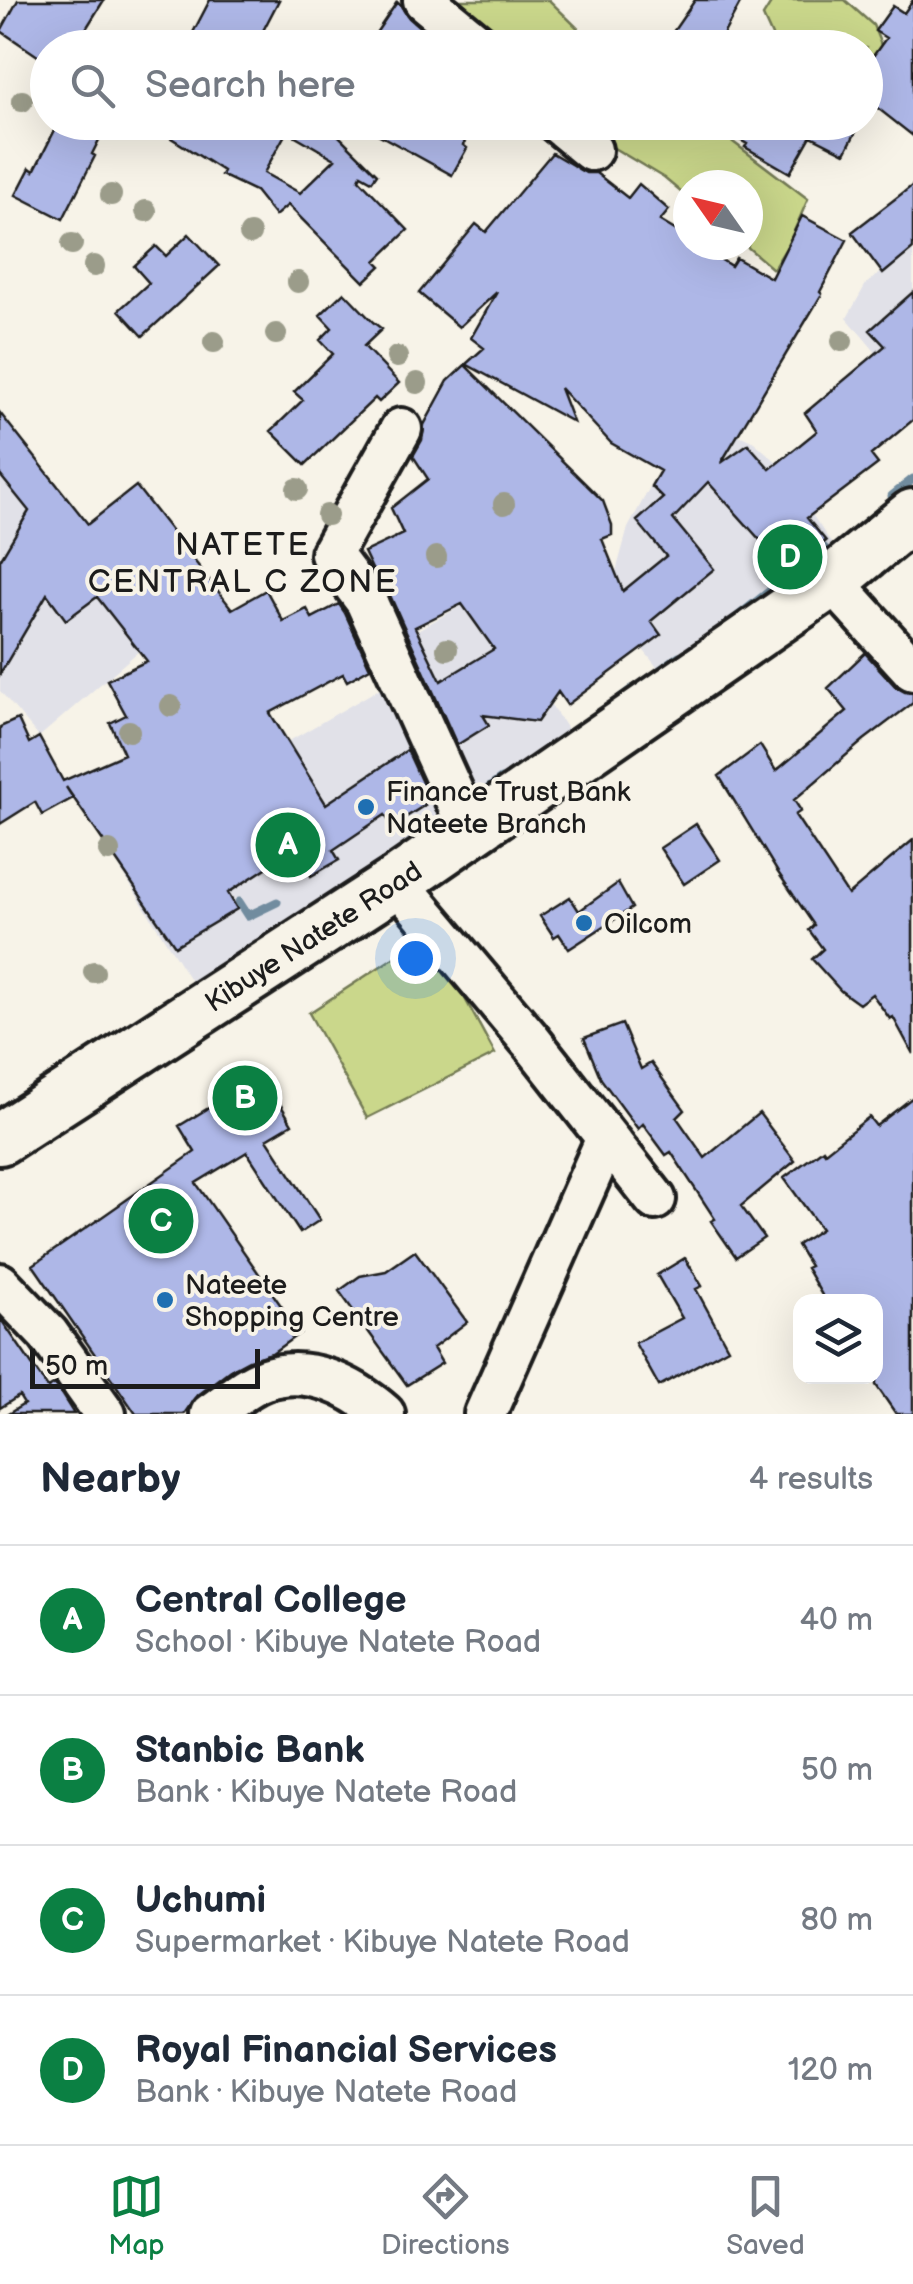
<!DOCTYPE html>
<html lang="en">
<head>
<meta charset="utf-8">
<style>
  :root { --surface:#fff; --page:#f2f2f3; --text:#1f2937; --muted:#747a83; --line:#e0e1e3; --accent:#0b8043 }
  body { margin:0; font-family:"Balsamiq Sans",sans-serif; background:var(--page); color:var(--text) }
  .controls { position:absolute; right:30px; bottom:30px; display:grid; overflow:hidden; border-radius:20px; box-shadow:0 10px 40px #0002 }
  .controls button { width:90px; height:90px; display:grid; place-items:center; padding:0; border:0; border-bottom:2px solid var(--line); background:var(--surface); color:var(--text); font:50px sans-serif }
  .compass { position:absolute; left:673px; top:170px; width:90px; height:90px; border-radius:50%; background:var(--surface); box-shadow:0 10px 40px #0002; rotate:304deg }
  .scale { position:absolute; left:30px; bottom:25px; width:230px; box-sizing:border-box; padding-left:10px; border:5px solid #1c1c1c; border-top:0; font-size:28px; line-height:35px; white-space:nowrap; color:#1c1c1c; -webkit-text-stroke:8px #f7f3e8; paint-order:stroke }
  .you { position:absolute; left:415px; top:958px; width:35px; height:35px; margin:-25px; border:8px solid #fff; border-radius:50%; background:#1a73e8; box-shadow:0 0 0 15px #1a73e833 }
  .badge { display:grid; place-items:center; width:65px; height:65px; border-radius:50%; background:var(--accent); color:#fff; font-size:32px; font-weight:700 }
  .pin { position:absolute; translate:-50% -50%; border:5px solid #fff; box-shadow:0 2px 10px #0006 }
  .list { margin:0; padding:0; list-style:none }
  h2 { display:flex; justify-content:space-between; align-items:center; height:130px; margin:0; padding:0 40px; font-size:42px }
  h2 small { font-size:32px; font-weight:400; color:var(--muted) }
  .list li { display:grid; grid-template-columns:65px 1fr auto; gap:30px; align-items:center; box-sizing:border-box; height:150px; padding:0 40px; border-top:2px solid var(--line) }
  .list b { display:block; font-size:38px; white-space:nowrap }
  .list p { margin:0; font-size:32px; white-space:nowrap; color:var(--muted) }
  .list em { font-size:32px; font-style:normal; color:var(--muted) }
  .icon { flex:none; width:55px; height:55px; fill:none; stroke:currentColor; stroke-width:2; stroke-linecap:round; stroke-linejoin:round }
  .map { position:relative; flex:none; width:913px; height:1414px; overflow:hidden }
  .search { position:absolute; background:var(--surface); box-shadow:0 10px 40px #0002; left:30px; right:30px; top:30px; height:110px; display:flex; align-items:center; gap:25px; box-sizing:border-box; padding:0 35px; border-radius:55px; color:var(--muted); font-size:38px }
  .sheet { height:730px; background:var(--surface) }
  nav { display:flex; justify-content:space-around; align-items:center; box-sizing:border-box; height:140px; border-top:2px solid var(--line); background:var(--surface); font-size:28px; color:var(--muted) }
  nav a { display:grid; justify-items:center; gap:5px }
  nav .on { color:var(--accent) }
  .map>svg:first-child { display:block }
  .built { fill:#e1e1e8 }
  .green { fill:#cad78b; stroke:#737a54; stroke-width:2.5 }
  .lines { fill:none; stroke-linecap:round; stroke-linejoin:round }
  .stream { stroke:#718c9f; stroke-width:9 }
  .building { fill:#aeb7e7; stroke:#1c1c1c; stroke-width:2.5; fill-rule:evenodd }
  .minor-casing { stroke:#1c1c1c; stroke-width:48 }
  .major-casing { stroke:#1c1c1c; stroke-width:58 }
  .minor { stroke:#f7f3e8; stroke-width:40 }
  .major { stroke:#f7f3e8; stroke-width:50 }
  .tree { fill:#9b9c8a }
  .poi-dot { fill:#1f6fb2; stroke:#f7f3e8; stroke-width:4 }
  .labels { text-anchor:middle; stroke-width:8; stroke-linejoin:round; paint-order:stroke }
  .poi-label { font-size:28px; fill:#1c1c1c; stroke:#f7f3e8; text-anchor:start }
  .street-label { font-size:28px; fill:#1c1c1c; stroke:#f7f3e8 }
  .quarter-label { font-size:32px; letter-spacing:2.5px; fill:#1c1c1c; stroke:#f7f3e8 }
</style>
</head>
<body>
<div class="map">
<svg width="913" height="1414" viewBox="0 0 913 1414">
  <rect width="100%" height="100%" fill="#f7f3e8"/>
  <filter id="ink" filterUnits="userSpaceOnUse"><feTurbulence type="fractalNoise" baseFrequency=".01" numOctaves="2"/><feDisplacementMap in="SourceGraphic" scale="20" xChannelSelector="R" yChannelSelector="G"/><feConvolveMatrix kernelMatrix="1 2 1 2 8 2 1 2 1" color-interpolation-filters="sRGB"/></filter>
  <g filter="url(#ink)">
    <!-- built -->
    <path class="built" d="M913,248V397L847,318L866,284Z
      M690,412L754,442L778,463L835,549L664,676L607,604L628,528Z
      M0,475L139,651L39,737L0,691Z
      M463,605L489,642L503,633L575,741L484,801L412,681L392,644Z
      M391,682L471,812L196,989L97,832L179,805Z"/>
    <!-- green -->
    <path class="green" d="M446,0H549L597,47H501Z
      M773,0H845L873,25L887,60L866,97V48L777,47L763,16Z
      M572,123H708L808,199L788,245L773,269L745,245H748V185H688V198L664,178Z
      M430,934L495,1054L367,1118L309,1013Z"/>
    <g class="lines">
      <!-- stream -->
      <path class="stream" d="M892,496L913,479
        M732,621L824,548
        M660,670L679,656
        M620,698L632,689
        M489,788L501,779
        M239,902L248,916L277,902"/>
    </g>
    <!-- building -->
    <path class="building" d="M18,0H104L74,48H48V63L1,31Z
      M210,0H279L254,48H185Z
      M695,0H742L716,48H662Z
      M913,0V136L866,99V66L886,38L875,31L893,6L904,13Z
      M397,2L401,6L409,18L423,30L411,48H370L377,38L374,36Z
      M59,122H108L92,154L95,156L63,219L16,195L30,168L34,171Z
      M146,122H325L377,174L372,181L361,175L359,179L408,230L376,261L381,266L364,282L288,205L275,216L255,191L221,175L223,171ZM287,131L335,159L300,193L264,173Z
      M356,122H476L463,145L467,148L452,175Z
      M709,122H861L845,153L811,136L790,173L745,147L747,144Z
      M552,153L586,173H596L628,198L639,184L669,210L660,221L688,238V245H698L731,266L736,258L771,278L802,216L847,240L820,292L822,294L721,463L748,444L770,469L817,431L805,413L885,346L870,330L913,292V420L871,455L878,464L807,518L826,541L785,575L767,552L769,550L708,482L673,519L714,569L651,621L661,635L567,705L558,692L537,722L483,715L489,725L457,745L388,591L372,569L364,552L403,534L391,508L428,479L413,456L422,440L424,425L448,381L465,365L603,501L612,525V535L602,539L623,591L666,556L637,521L663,498L651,486L660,471L611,443L560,388L573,422L466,364L484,348L471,338L497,292L459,327L419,293L476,224L486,232ZM462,604L494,649L441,681L415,627Z
      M913,185V249L883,274L852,232Z
      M189,234L219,266L143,336L119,310L149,283L134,266L156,246L166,256Z
      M344,292L373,322L382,329L364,346L399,383L379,402L375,398L305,465L271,431L303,400L294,392L333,354L320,340L332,328L320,315Z
      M0,413L88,524L136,486L232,609L266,590L283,621L307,609L312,618L339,604L345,613L370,668L347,681L343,674L270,713L326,804L407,750L425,789L418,794L425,805L392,826L385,815L333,850L339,860L311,876L295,849L228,893L237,909L175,946L66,787L73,798L42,815L35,802L0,824V727L18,719L29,743L39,737L63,781L124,754L110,723L126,715L107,680L147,661L97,597L66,620L47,594L0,674V560L29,511L0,475Z
      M865,653L896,687L905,692L913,693V703L864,740L794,800L801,811L795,815L848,895L913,840V1054L893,1017L890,1019L872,994L859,1004L841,991L812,959L823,949L809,930L814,925L777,871L719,776L760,745L776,771L847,711L828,688Z
      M696,824L720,860L684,884L660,848Z
      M618,883L632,908L569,949L559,934L554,937L540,916L570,897L579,911Z
      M622,1024L641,1069L651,1063L685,1110L677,1118L705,1158L759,1113L795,1161L741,1206L764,1238L736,1257L711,1221L715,1219L671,1152L666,1155L643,1124L638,1129L601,1079L584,1038Z
      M263,1075L292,1124L267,1139L320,1220L300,1233L247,1152L196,1183L300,1333L272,1353L249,1360L230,1370L197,1395L184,1414H136L33,1265L195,1152L179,1126Z
      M913,1097V1414H896L876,1385V1302H826L806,1268L810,1266L797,1245L821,1229L784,1178L823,1149L825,1152L869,1117L876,1126Z
      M415,1251L467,1322L433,1348L442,1363L407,1385L339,1291L360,1276L386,1271Z
      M685,1258L702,1286L696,1289L728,1348L659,1386L635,1343L682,1318L657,1275Z
      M0,1318L48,1388L55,1384L74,1414H8L24,1404L19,1396L0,1408Z"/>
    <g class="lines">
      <defs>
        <path id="minor" d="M424,0L482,48
          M557,122L591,150
          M401,429L331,554L366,601L470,831
          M832,581L913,670
          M397,882L530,1040L655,1199
          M0,1284L48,1334L105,1414
          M211,1414C228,1403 246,1385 265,1379C308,1364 352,1386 384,1414
          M485,1414L607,1138"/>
        <path id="major" d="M0,1139L397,882L832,581L913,515"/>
      </defs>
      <!-- minor casing -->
      <use href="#minor" class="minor-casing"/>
      <!-- major casing -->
      <use href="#major" class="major-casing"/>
      <!-- minor -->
      <use href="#minor" class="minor"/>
      <!-- major -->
      <use href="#major" class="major"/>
    </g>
    <!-- trees -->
    <g class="tree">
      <circle cx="22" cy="101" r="11"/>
      <circle cx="111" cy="195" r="11"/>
      <circle cx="146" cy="211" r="11"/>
      <circle cx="250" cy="234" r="11"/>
      <circle cx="72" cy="244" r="11"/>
      <circle cx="94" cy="266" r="11"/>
      <circle cx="298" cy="282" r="11"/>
      <circle cx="276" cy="334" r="11"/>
      <circle cx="842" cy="341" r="11"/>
      <circle cx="214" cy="342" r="11"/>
      <circle cx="397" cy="357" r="11"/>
      <circle cx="417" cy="383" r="11"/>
      <circle cx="297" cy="489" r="11"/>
      <circle cx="504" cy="504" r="11"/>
      <circle cx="327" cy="515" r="11"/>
      <circle cx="436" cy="557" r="11"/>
      <circle cx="447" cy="649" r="11"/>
      <circle cx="171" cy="706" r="11"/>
      <circle cx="129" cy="731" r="11"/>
      <circle cx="109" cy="851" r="11"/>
      <circle cx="94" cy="972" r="11"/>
    </g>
  </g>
  <!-- markers -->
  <g class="poi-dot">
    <circle cx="366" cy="807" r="10"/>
    <circle cx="584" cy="923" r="10"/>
    <circle cx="165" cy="1300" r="10"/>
  </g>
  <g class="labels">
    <!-- poi labels -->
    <g class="poi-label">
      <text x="386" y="801">Finance Trust Bank<tspan x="386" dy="32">Nateete Branch</tspan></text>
      <text x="604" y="933">Oilcom</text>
      <text x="185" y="1294">Nateete<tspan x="185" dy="32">Shopping Centre</tspan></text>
    </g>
    <!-- street labels -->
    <g class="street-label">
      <text transform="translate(313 936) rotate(-33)" y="10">Kibuye Natete Road</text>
    </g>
    <!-- quarter labels -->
    <g class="quarter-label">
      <text x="243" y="555">NATETE<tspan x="243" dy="37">CENTRAL C ZONE</tspan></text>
    </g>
  </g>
</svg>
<div class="controls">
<button><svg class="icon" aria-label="layers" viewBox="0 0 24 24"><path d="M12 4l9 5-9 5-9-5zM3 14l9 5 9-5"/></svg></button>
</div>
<svg class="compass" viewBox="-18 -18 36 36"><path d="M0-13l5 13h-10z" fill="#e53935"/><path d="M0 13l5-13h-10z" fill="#747a83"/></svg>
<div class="scale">50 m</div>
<div class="you"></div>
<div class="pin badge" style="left:288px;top:845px">A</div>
<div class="pin badge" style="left:245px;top:1098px">B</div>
<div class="pin badge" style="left:161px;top:1221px">C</div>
<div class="pin badge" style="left:790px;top:557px">D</div>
<div class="search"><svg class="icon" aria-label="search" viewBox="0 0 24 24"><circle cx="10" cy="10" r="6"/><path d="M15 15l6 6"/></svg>Search here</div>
</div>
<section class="sheet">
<h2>Nearby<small>4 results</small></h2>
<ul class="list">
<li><span class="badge">A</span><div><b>Central College</b><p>School · Kibuye Natete Road</p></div><em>40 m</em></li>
<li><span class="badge">B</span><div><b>Stanbic Bank</b><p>Bank · Kibuye Natete Road</p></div><em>50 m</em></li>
<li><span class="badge">C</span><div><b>Uchumi</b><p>Supermarket · Kibuye Natete Road</p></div><em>80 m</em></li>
<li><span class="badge">D</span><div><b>Royal Financial Services</b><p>Bank · Kibuye Natete Road</p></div><em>120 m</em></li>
</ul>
</section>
<nav>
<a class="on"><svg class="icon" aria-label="map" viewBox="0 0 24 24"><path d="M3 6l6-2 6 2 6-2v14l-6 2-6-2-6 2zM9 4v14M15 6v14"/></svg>Map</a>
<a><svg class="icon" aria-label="directions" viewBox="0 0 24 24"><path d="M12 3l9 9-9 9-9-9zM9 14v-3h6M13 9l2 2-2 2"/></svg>Directions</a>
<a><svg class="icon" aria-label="saved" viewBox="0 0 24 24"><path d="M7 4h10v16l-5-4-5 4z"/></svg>Saved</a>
</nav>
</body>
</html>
